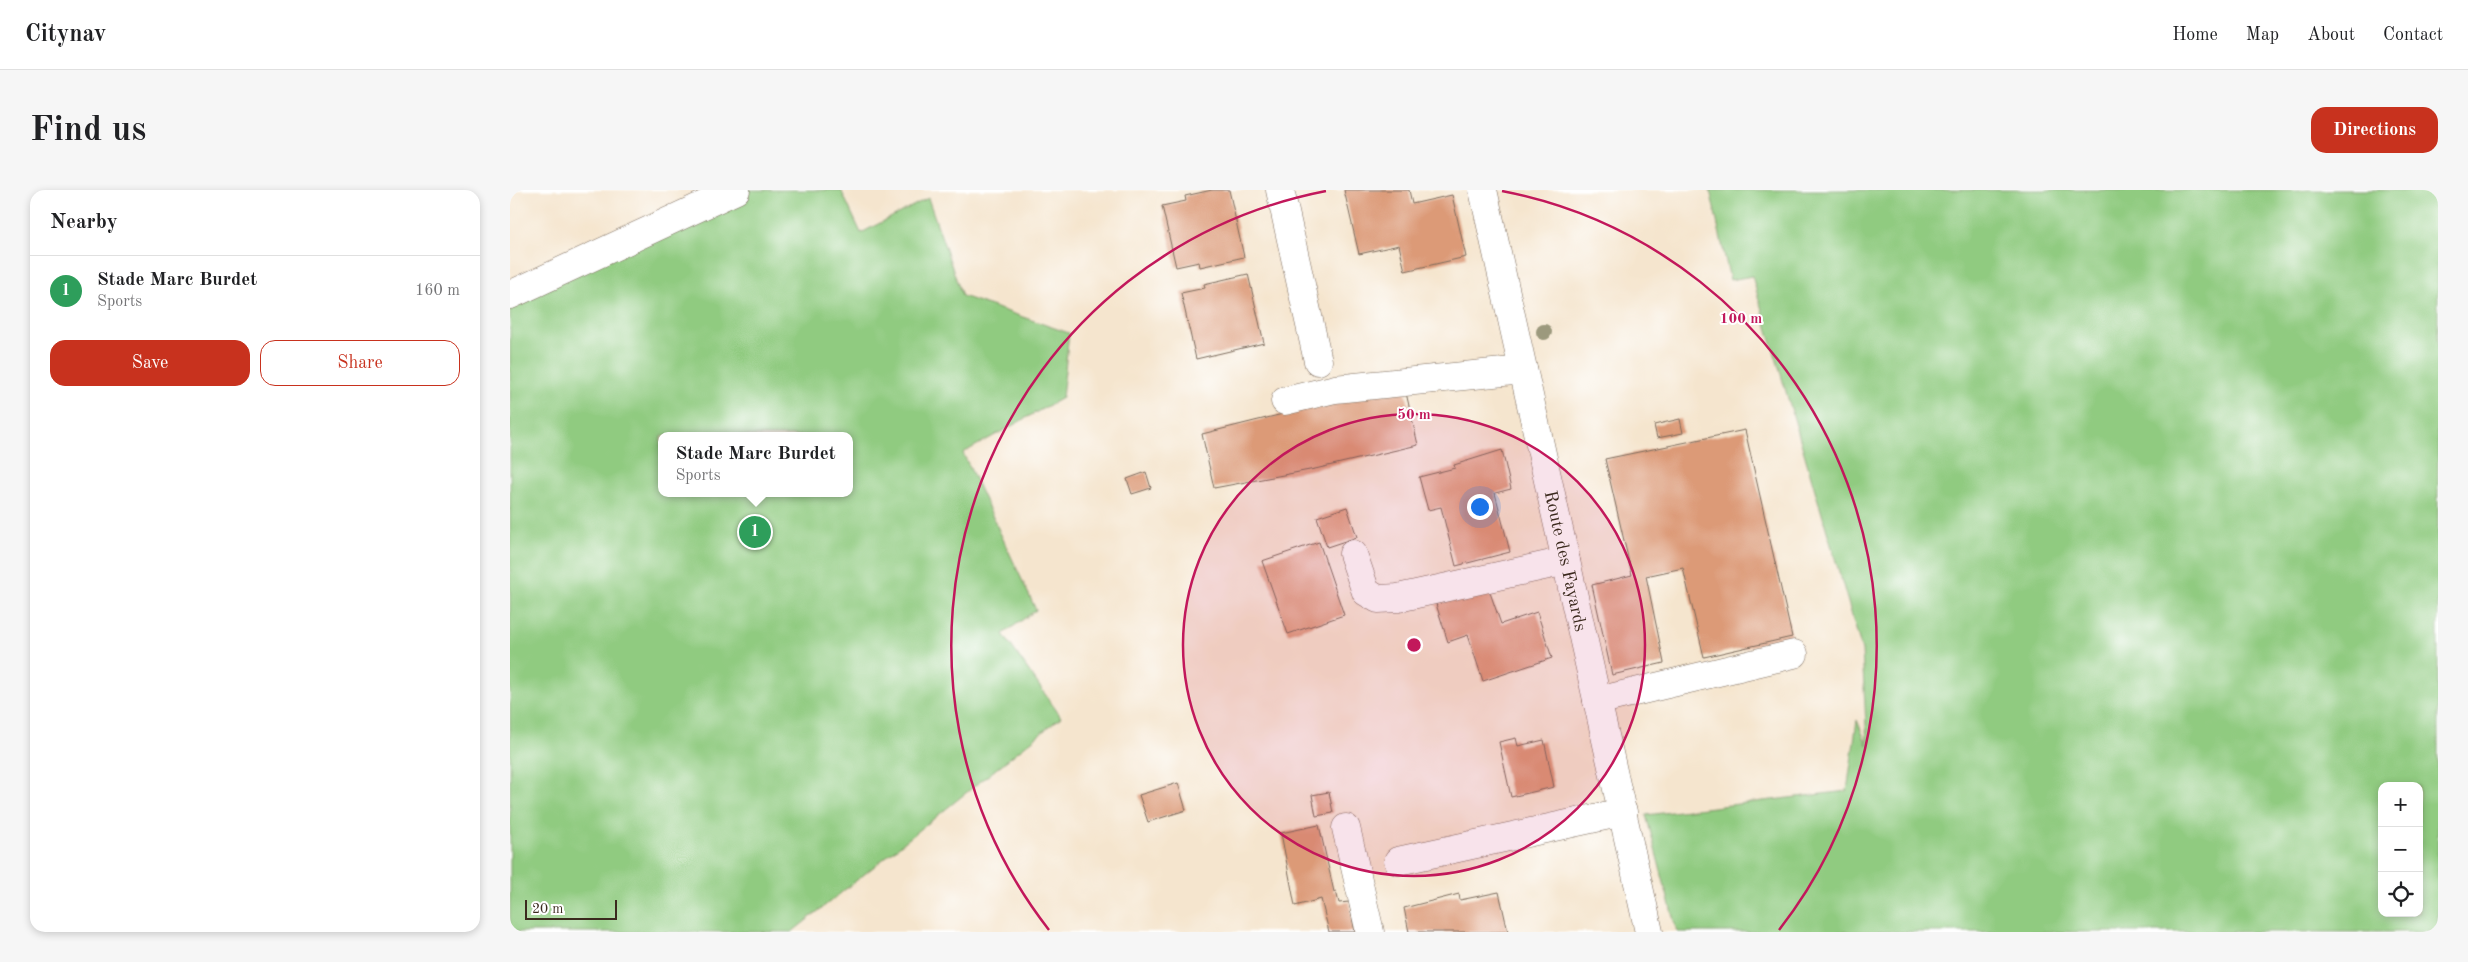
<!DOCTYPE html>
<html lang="en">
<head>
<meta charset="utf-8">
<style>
  :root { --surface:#fff; --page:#f6f6f6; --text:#202124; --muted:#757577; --line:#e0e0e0; --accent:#c8321e }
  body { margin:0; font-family:"Old Standard TT",serif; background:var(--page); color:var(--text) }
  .controls { position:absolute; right:15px; bottom:15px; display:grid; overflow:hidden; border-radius:10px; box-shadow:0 2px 8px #0003 }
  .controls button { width:45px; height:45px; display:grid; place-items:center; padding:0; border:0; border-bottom:1px solid var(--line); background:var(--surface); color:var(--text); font:25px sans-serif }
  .scale { position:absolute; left:15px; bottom:12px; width:92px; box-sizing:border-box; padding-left:5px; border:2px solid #3b2a1e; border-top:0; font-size:14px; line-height:18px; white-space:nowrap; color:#3b2a1e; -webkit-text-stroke:4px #fff; paint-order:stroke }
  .you { position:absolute; left:969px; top:316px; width:18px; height:18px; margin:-12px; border:4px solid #fff; border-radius:50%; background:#1a73e8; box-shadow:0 0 0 8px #1a73e833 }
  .badge { display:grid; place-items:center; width:32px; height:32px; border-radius:50%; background:var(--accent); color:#fff; font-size:16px; font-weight:700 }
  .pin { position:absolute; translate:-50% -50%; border:2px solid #fff; box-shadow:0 1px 5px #0006 }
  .popup { position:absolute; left:148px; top:242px; width:195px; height:65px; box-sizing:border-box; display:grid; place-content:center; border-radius:10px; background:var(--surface); filter:drop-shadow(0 1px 4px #0005); font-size:16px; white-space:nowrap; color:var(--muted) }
  .popup b { font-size:19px; color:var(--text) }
  .popup::after { content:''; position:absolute; left:50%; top:100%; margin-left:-10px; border:10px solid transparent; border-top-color:var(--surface) }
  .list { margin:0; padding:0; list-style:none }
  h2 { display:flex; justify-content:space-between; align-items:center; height:65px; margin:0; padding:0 20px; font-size:21px }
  h2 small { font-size:16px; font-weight:400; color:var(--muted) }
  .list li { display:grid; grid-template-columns:32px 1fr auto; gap:15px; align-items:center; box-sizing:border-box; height:70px; padding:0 20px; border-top:1px solid var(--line) }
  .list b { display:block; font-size:19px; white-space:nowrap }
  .list p { margin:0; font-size:16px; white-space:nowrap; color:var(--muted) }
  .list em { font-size:16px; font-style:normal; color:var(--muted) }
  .actions { display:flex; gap:10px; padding:15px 20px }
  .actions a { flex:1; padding:11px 0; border:1px solid var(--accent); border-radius:15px; text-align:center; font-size:18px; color:var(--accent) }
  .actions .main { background:var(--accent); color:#fff }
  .icon { flex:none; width:28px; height:28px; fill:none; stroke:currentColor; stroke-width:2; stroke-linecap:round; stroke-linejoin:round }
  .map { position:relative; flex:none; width:1928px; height:742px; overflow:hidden; border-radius:15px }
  header { display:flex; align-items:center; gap:30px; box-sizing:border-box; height:70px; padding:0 25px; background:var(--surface); border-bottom:1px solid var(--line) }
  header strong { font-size:24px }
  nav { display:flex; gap:28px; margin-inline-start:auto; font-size:18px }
  .intro { display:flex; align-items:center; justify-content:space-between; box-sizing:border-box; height:120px; padding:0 30px }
  h1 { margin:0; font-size:35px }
  .button { padding:12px 22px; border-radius:15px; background:var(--accent); color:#fff; font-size:18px; font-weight:700 }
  main { display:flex; gap:30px; padding:0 30px }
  aside { flex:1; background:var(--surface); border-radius:15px; box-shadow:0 2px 8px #0003 }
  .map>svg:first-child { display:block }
  .green { fill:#90cb80; stroke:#667a4f; fill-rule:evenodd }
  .building { fill:#dc9a77 }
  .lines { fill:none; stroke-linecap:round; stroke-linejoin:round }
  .minor-casing { stroke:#7c6b5c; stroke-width:29 }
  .major-casing { stroke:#7c6b5c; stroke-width:29 }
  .minor { stroke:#fff; stroke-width:28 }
  .major { stroke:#fff; stroke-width:28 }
  .tree { fill:#9c997d }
  .ring { fill:none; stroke:#c2185b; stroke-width:2.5 }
  .labels { text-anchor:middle; stroke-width:4; stroke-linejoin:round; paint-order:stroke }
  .street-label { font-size:18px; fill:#3b2a1e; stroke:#fff }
  .centre { fill:#c2185b; stroke:#fff; stroke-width:2.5 }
  .ring-label { font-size:15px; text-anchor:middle; font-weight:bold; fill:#c2185b; stroke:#fff; stroke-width:4; stroke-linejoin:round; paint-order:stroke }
</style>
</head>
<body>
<header>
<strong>Citynav</strong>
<nav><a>Home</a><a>Map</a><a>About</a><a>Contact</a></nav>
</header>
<div class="intro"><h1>Find us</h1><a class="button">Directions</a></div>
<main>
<aside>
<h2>Nearby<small></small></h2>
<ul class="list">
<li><span class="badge" style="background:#2e9e5b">1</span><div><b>Stade Marc Burdet</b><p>Sports</p></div><em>160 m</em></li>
</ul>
<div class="actions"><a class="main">Save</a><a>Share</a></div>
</aside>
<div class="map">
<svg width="1928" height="742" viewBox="0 0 1928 742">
  <rect width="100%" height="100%" fill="#fff"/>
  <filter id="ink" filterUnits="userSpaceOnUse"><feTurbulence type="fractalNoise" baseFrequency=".02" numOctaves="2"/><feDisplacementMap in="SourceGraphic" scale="10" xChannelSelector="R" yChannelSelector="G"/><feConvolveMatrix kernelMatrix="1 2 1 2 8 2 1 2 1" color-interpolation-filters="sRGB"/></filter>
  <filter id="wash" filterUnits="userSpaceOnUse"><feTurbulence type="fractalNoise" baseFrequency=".0096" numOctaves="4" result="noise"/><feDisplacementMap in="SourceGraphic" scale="20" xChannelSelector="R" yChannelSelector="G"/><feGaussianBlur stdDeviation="1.12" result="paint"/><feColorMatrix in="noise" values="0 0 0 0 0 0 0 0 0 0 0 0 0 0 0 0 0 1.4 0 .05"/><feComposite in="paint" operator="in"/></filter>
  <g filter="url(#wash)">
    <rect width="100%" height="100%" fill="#f5e5ce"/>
    <!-- green -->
    <path class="green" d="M204,0H331L351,43L418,8L452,106L559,143L552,208L453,263L526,420L493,444L551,527L282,742H0V94ZM151,246H339V303H151Z
      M1200,0H1928V742H1167L1136,625L1337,601L1347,530L1357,555L1352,460L1242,86L1220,90ZM1872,596H1909V723H1872Z"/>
    <g id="blocks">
      <!-- building -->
      <path class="building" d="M702,0H719L734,67L690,77L689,72L666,77L652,16L676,11L675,6Z
        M834,0H899L902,14L942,5L956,67L895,81L889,55L849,64Z
        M738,84L754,153L686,169L671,103L695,98L694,94Z
        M894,194L908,255L805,279L704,298L692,244Z
        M1170,229L1173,243L1147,248L1144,235Z
        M1235,240L1282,447L1194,467L1173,378L1136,386L1154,473L1102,485L1082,395L1122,385L1095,269Z
        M992,260L1001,299L985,303L1000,362L946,376L931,317L918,320L909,287L945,278L944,275Z
        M636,282L641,298L622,304L617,289Z
        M837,317L847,347L817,357L807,327Z
        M809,352L834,425L778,444L752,371Z
        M978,397L991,434L1027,422L1042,468L973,491L958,445L938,452L926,414Z
        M1006,548L1008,556L1034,550L1044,597L1001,607L989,552Z
        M668,593L676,620L638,632L629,605Z
        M819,602L823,623L806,626L802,605Z
        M809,635L824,702L826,701L829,713L839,712L845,742H819L811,709L785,716L771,643Z
        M989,702L998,742H899L894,718L949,704L950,710Z"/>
    </g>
  </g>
  <g filter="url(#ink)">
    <use href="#blocks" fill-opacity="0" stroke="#7c6b5c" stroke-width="1"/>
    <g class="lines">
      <defs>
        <path id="minor" d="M770,0L808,171
          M0,105L226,0
          M775,211L825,199L1013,180
          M843,364L856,402L868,409L888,408L1056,371
          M1087,511L1284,464
          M836,638L860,742
          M888,671L1113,622"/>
        <g id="major">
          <path id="s1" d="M973,0L1139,742"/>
        </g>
      </defs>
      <!-- minor casing -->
      <use href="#minor" class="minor-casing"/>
      <!-- major casing -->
      <use href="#major" class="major-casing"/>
      <!-- minor -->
      <use href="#minor" class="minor"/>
      <!-- major -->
      <use href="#major" class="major"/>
    </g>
    <!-- trees -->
    <circle class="tree" cx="1034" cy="142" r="8"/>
  </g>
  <!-- distance rings -->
  <circle cx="904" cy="455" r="231" fill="#c2185b" fill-opacity=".12"/>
  <g class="ring">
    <circle cx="904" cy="455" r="231"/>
    <path d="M539 740A463 463 0 0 1 816 1M992 1A463 463 0 0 1 1269 740"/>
  </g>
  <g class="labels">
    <!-- street labels -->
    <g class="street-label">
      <text dy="6" stroke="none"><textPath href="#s1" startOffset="380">Route des Fayards</textPath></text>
    </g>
  </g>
  <circle cx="904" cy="455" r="8" class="centre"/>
  <g class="ring-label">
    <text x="1231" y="133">100 m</text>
    <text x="904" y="229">50 m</text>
  </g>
</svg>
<div class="controls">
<button>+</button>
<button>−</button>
<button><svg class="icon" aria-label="locate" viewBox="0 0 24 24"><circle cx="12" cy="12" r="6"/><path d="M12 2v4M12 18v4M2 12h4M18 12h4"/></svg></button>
</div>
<div class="scale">20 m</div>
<div class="you"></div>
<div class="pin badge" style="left:245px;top:342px;background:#2e9e5b">1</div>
<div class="popup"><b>Stade Marc Burdet</b>Sports</div>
</div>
</main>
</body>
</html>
